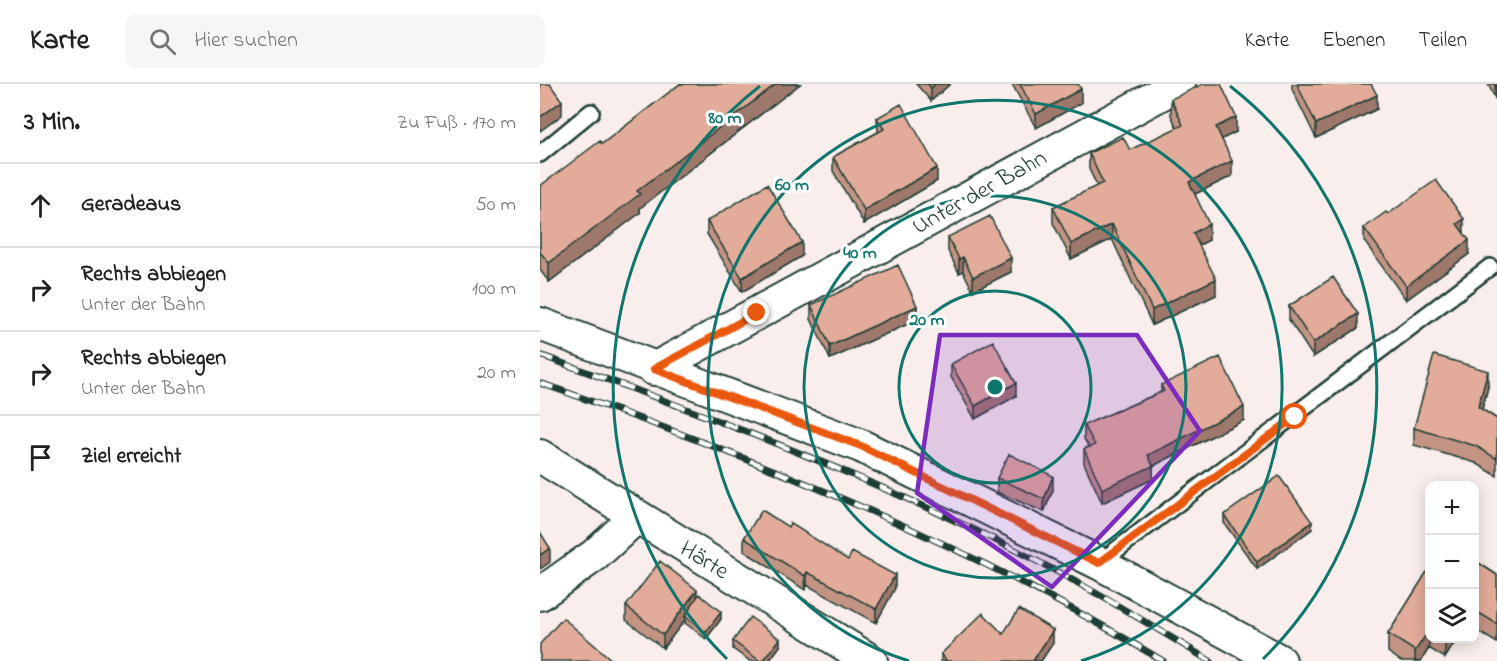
<!DOCTYPE html>
<html lang="de">
<head>
<meta charset="utf-8">
<style>
  :root { --surface:#fff; --page:#f6f6f6; --text:#202124; --muted:#757577; --line:#e0e0e0 }
  body { margin:0; font-family:"Indie Flower",sans-serif; background:var(--page); color:var(--text) }
  .controls { position:absolute; right:18px; bottom:18px; display:grid; overflow:hidden; border-radius:12px; box-shadow:0 3px 15px #0003 }
  .controls button { width:54px; height:54px; display:grid; place-items:center; padding:0; border:0; border-bottom:2px solid var(--line); background:var(--surface); color:var(--text); font:30px sans-serif }
  .stop { position:absolute; width:18px; height:18px; margin:-14px; border:4px solid #ea580c; border-radius:50%; background:#fff }
  .stop.end { background:#ea580c; border-color:#fff; box-shadow:0 2px 6px #0008 }
  .list { margin:0; padding:0; list-style:none }
  h2 { display:flex; justify-content:space-between; align-items:center; height:78px; margin:0; padding:0 24px; font-size:26px }
  h2 small { font-size:20px; font-weight:400; color:var(--muted) }
  .list li { display:grid; grid-template-columns:39px 1fr auto; gap:18px; align-items:center; box-sizing:border-box; height:84px; padding:0 24px; border-top:2px solid var(--line) }
  .list b { display:block; font-size:22px; white-space:nowrap }
  .list p { margin:0; font-size:20px; white-space:nowrap; color:var(--muted) }
  .list em { font-size:20px; font-style:normal; color:var(--muted) }
  .icon { flex:none; width:33px; height:33px; fill:none; stroke:currentColor; stroke-width:2; stroke-linecap:round; stroke-linejoin:round }
  .map { position:relative; flex:none; width:957px; height:577px; overflow:hidden }
  header { display:flex; align-items:center; gap:36px; box-sizing:border-box; height:84px; padding:0 30px; background:var(--surface); border-bottom:2px solid var(--line) }
  header strong { font-size:28px }
  nav { display:flex; gap:33px; margin-inline-start:auto; font-size:21px }
  .search { width:420px; height:54px; background:var(--page); display:flex; align-items:center; gap:15px; box-sizing:border-box; padding:0 21px; border-radius:12px; color:var(--muted); font-size:22px }
  main { display:flex }
  aside { flex:1; background:var(--surface) }
  .map>svg:first-child { display:block }
  .lines { fill:none; stroke-linecap:round; stroke-linejoin:round }
  .service-casing { stroke:#1f3d34; stroke-width:20 }
  .minor-casing { stroke:#1f3d34; stroke-width:36 }
  .service { stroke:#fff; stroke-width:15 }
  .minor { stroke:#fff; stroke-width:32 }
  .rail-casing { stroke:#1f3d34; stroke-width:7 }
  .rail { stroke:#fff; stroke-width:4.5; stroke-dasharray:14; stroke-linecap:butt }
  .wall { fill:#c39484; stroke:#1f3d34; stroke-width:1.5 }
  .shaded-wall { fill:#9f786c; stroke:#1f3d34; stroke-width:1.5 }
  .building { fill:#e3ac9a; stroke:#1f3d34; stroke-width:1.5 }
  .route { stroke:#ea580c; stroke-width:8 }
  .marked { fill:#7b2cbf; fill-opacity:0.2; stroke:#7b2cbf; stroke-width:4.5; stroke-linejoin:round }
  .ring { fill:none; stroke:#0f766e; stroke-width:3 }
  .labels { text-anchor:middle; stroke-width:6; stroke-linejoin:round; paint-order:stroke }
  .street-label { font-size:24px; fill:#1f3d34; stroke:#fff }
  .centre { fill:#0f766e; stroke:#fff; stroke-width:3 }
  .ring-label { font-size:18px; text-anchor:middle; font-weight:bold; fill:#0f766e; stroke:#fff; stroke-width:6; stroke-linejoin:round; paint-order:stroke }
</style>
</head>
<body>
<header>
<strong>Karte</strong>
<div class="search"><svg class="icon" aria-label="search" viewBox="0 0 24 24"><circle cx="10" cy="10" r="6"/><path d="M15 15l6 6"/></svg>Hier suchen</div>
<nav><a>Karte</a><a>Ebenen</a><a>Teilen</a></nav>
</header>
<main>
<aside>
<h2>3 Min.<small>Zu Fuß · 170 m</small></h2>
<ul class="list">
<li><svg class="icon" aria-label="ahead" viewBox="0 0 24 24"><path d="M12 20V5M6 11l6-6 6 6"/></svg><div><b>Geradeaus</b></div><em>50 m</em></li>
<li><svg class="icon" aria-label="right" viewBox="0 0 24 24"><path d="M7 20v-9h11M14 6l5 5-5 5"/></svg><div><b>Rechts abbiegen</b><p>Unter der Bahn</p></div><em>100 m</em></li>
<li><svg class="icon" aria-label="right" viewBox="0 0 24 24"><path d="M7 20v-9h11M14 6l5 5-5 5"/></svg><div><b>Rechts abbiegen</b><p>Unter der Bahn</p></div><em>20 m</em></li>
<li><svg class="icon" aria-label="arrive" viewBox="0 0 24 24"><path d="M6 21V4h12l-3 4 3 4H6"/></svg><div><b>Ziel erreicht</b></div></li>
</ul>
</aside>
<div class="map">
<svg width="957" height="577" viewBox="0 0 957 577">
  <rect width="100%" height="100%" fill="#f9eeeb"/>
  <filter id="ink" filterUnits="userSpaceOnUse"><feTurbulence type="fractalNoise" baseFrequency=".0167" numOctaves="2"/><feDisplacementMap in="SourceGraphic" scale="12" xChannelSelector="R" yChannelSelector="G"/><feConvolveMatrix kernelMatrix="1 2 1 2 8 2 1 2 1" color-interpolation-filters="sRGB"/></filter>
  <g filter="url(#ink)">
    <g class="lines">
      <defs>
        <path id="service" d="M0,70L51,28
          M559,479L950,183"/>
        <path id="minor" d="M0,240L321,362L559,479L740,577
          M114,285L639,0
          M0,372L331,577
          M0,510L55,471L96,433"/>
      </defs>
      <!-- service casing -->
      <use href="#service" class="service-casing"/>
      <!-- minor casing -->
      <use href="#minor" class="minor-casing"/>
      <!-- service -->
      <use href="#service" class="service"/>
      <!-- minor -->
      <use href="#minor" class="minor"/>
      <defs>
        <path id="rail" d="M0,271C174,334 350,399 514,486C567,514 619,546 670,577
          M0,299C215,374 428,459 623,577"/>
      </defs>
      <!-- rail casing -->
      <use href="#rail" class="rail-casing"/>
      <!-- rail -->
      <use href="#rail" class="rail"/>
    </g>
    <!-- wall -->
    <path class="wall" d="M140,0H260L100,124V129L9,198L0,186V102L62,60Z
      M376,0H410L391,17Z
      M472,0H538L541,19L496,44Z
      M752,0H831L837,25L776,54L752,5Z
      M948,0H957L955,14Z
      M631,15L696,48L682,55L692,92L655,110L669,156L659,161L676,211L612,241L572,155L531,175L513,139V123L557,102L549,85V69L590,66L637,44L631,31Z
      M337,34L397,97L324,140L293,87V73L338,48Z
      M848,130L924,149L929,170L866,216L824,157V144Z
      M167,137L262,172L202,208L167,150Z
      M408,153L471,188L433,207L423,187L419,189L408,167Z
      M271,221L377,236L290,275L271,235Z
      M749,222L818,244L773,273L749,236Z
      M411,280L476,312L435,335L411,293Z
      M621,301L704,336L613,382V395L562,419L544,379V365L549,363L544,355V341L621,308Z
      M948,303L942,325L957,335V392L936,379L874,361V344Z
      M457,394L513,406L504,428L457,408Z
      M684,431L772,445L717,485L684,439Z
      M248,443L355,504L336,539L267,501L265,506L204,467V454Z
      M934,476L957,491V559L934,545Z
      M890,483V555H917L905,574L889,564L881,577H861L848,568V550Z
      M157,513L181,535L166,555L145,539V536L123,564L86,536V522Z
      M463,550L513,559L501,577H401V570Z
      M193,557L240,562L229,577H210L193,565Z"/>
    <!-- shaded-wall -->
    <path class="shaded-wall" d="M236,0H260L100,124V129L9,198V179L97,107Z
      M395,0H410L391,17V4Z
      M957,1V13L955,14V2Z
      M541,5V19L496,44V30Z
      M837,11V25L776,54V40Z
      M22,17V31L0,47V33Z
      M696,33V48L676,58V43Z
      M692,77V92L649,113V98Z
      M397,84V97L324,140V126Z
      M924,135V149L917,154V140Z
      M572,140V155L531,175V160Z
      M669,140V156L653,164V149Z
      M929,156V170L866,216V202Z
      M262,158V172L202,208V194Z
      M423,173V187L419,189V175Z
      M471,174V188L433,207V193Z
      M676,195V211L612,241V226Z
      M377,222V236L290,275V262Z
      M818,230V244L773,273V259Z
      M948,287V303L938,340V323Z
      M476,299V312L435,335V322Z
      M704,323V336L611,383L613,382V395L562,419V405L608,371Z
      M513,392V406L504,428V415Z
      M772,438V445L717,485V478Z
      M10,464V478L0,485V471Z
      M267,488V501L265,506V492Z
      M355,491V504L336,539V525Z
      M157,506V519L145,532V536L123,564V551Z
      M181,528V535L166,555V548Z
      M889,545V564L881,577H875V567Z
      M513,546V559L501,577H493Z
      M240,555V562L229,577H223Z
      M905,555H917L905,574Z"/>
    <!-- building -->
    <path class="building" d="M0,0H10L22,17L0,33Z
      M140,0H236L97,107L100,110L9,179L0,168V102L60,57L62,60Z
      M388,0H395L391,4Z
      M480,0H538L541,5L496,30Z
      M663,0H681L696,33L676,43L692,77L649,98L669,140L653,149L676,195L612,226L572,140L531,160L513,123L563,99L549,69L583,53L590,66L643,41L631,15Z
      M757,0H831L837,11L776,40Z
      M361,20L397,84L324,126L293,73L344,45L337,34Z
      M896,96L924,135L917,140L929,156L866,202L824,144L846,128L848,130Z
      M227,100L262,158L202,194L167,137Z
      M450,132L471,174L433,193L423,173L419,175L408,153Z
      M358,181L377,222L290,262L271,221Z
      M793,193L818,230L773,259L749,222Z
      M453,257L476,299L435,322L411,280Z
      M894,271L948,287L938,323L957,335V375L936,362L874,344Z
      M680,273L704,323L608,371L613,382L562,405L544,365L555,361L544,341L624,307L621,301Z
      M469,370L513,392L504,415L457,394Z
      M739,392L772,438L717,478L684,431Z
      M222,426L248,443L250,439L308,476L312,468L355,491L336,525L267,488L265,492L204,454Z
      M0,448L10,464L0,471Z
      M934,476L957,491V540L934,526Z
      M120,477L157,506L123,551L86,522Z
      M890,483V545L875,567L848,550Z
      M159,510L181,528L166,548L145,532Z
      M479,525L513,546L493,577H407L401,570L443,529L463,550Z
      M210,533L240,555L223,577H220L193,557Z
      M23,534L73,577H0V560Z"/>
  </g>
  <g class="lines" filter="url(#ink)">
    <!-- route -->
    <path class="route" d="M217,229L114,285L321,362L559,479L755,333"/>
  </g>
  <!-- marked area -->
  <path class="marked" d="M400,251H597L660,347L512,503L377,409Z"/>
  <!-- distance rings -->
  <g class="ring">
    <circle cx="455" cy="303" r="96"/>
    <circle cx="455" cy="303" r="191"/>
    <path d="M369 577A287 287 0 1 1 541 577"/>
    <path d="M187 575A382 382 0 0 1 220 2M690 2A382 382 0 0 1 723 575"/>
  </g>
  <g class="labels">
    <!-- street labels -->
    <g class="street-label">
      <text transform="translate(439 107) rotate(-29)" y="8">Unter der Bahn</text>
      <text transform="translate(165 475) rotate(31)" y="8">Härte</text>
    </g>
  </g>
  <circle cx="455" cy="303" r="9" class="centre"/>
  <g class="ring-label">
    <text x="185" y="39">80 m</text>
    <text x="252" y="106">60 m</text>
    <text x="320" y="174">40 m</text>
    <text x="387" y="241">20 m</text>
  </g>
</svg>
<div class="controls">
<button>+</button>
<button>−</button>
<button><svg class="icon" aria-label="layers" viewBox="0 0 24 24"><path d="M12 4l9 5-9 5-9-5zM3 14l9 5 9-5"/></svg></button>
</div>
<div class="stop" style="left:755px;top:333px"></div>
<div class="stop end" style="left:217px;top:229px"></div>
</div>
</main>
</body>
</html>
